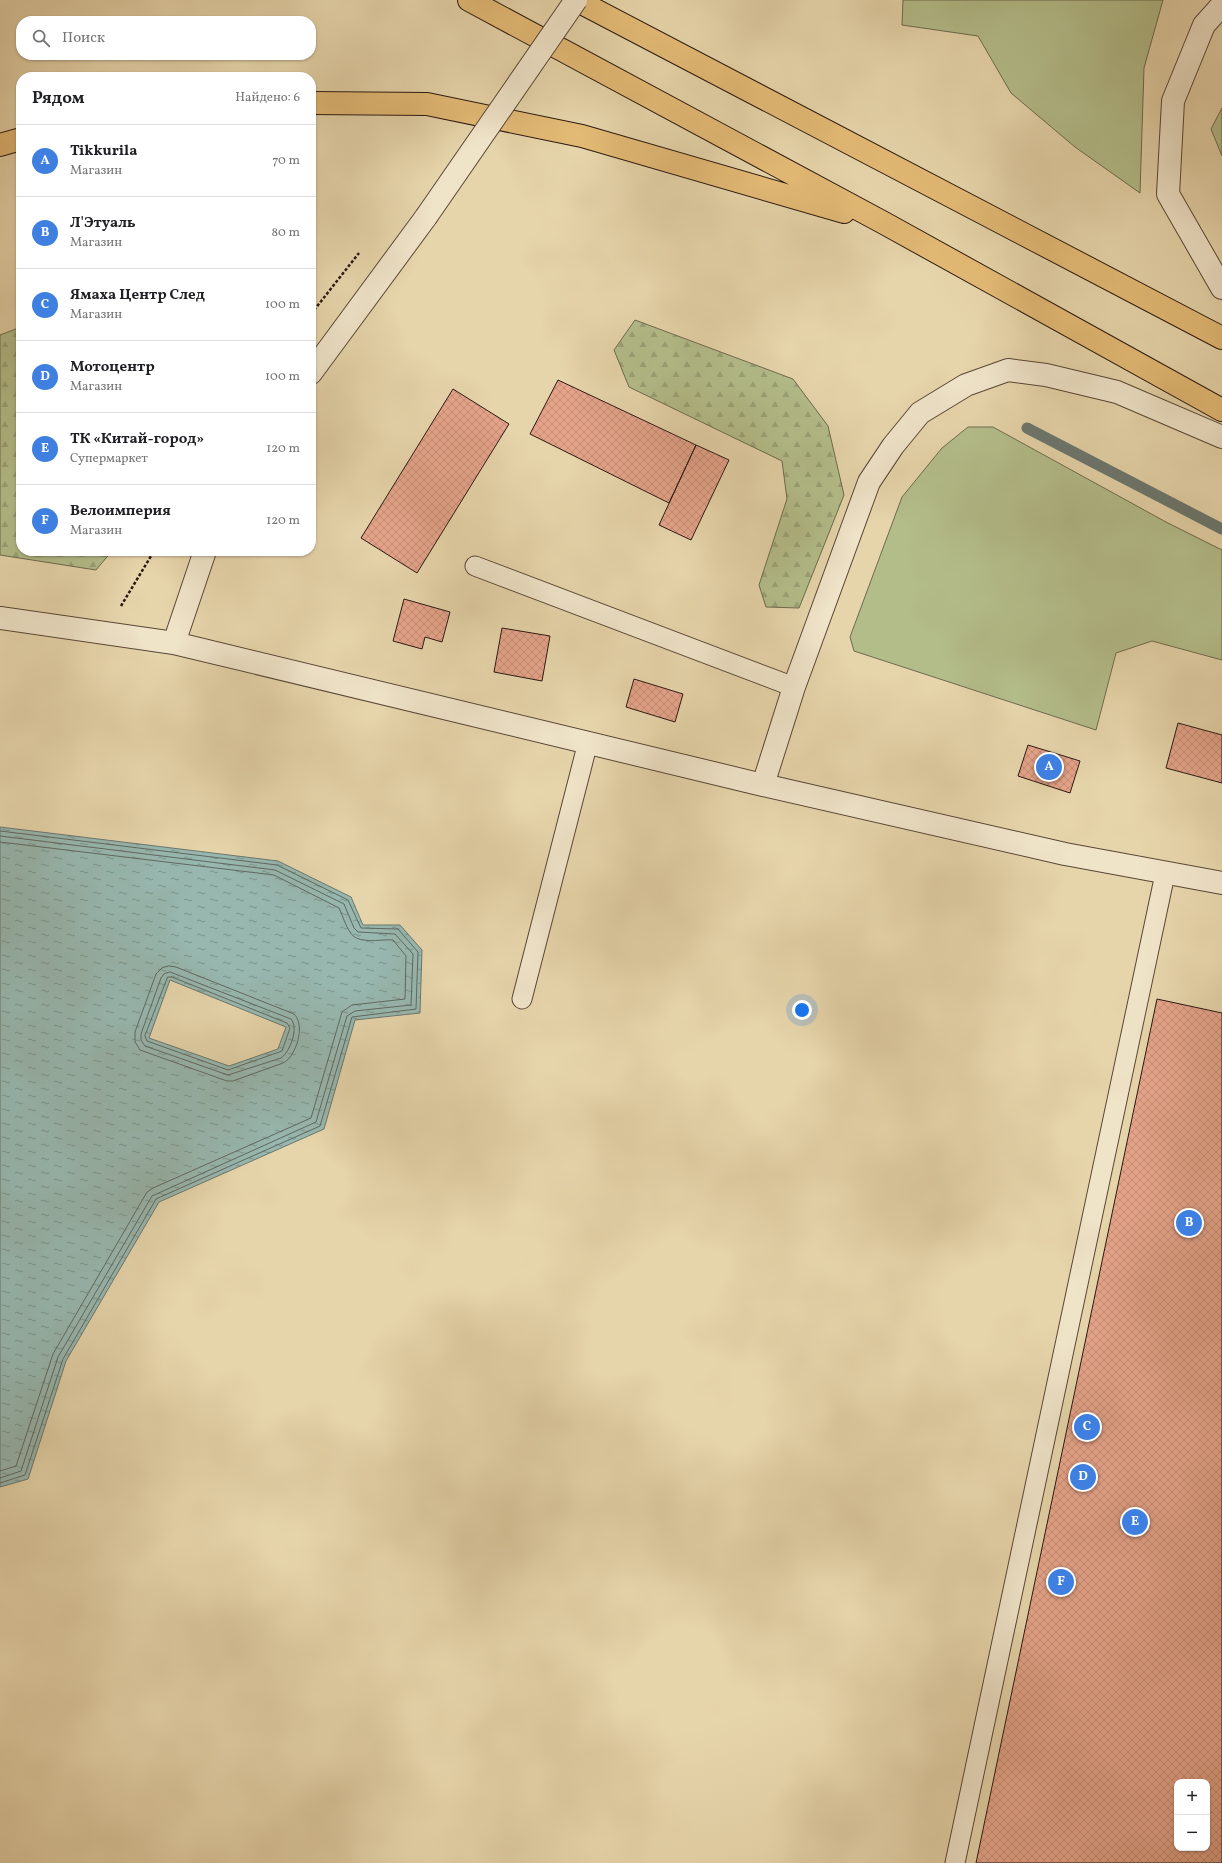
<!DOCTYPE html>
<html lang="ru">
<head>
<meta charset="utf-8">
<style>
  :root { --surface:#fff; --page:#f2f2f2; --text:#202124; --muted:#757577; --line:#e0e0e0; --accent:#111827 }
  body { margin:0; font-family:Vollkorn,serif; background:var(--page); color:var(--text) }
  .controls { position:absolute; right:12px; bottom:12px; display:grid; overflow:hidden; border-radius:8px; box-shadow:0 1px 3px #0004 }
  .controls button { width:36px; height:36px; display:grid; place-items:center; padding:0; border:0; border-bottom:1px solid var(--line); background:var(--surface); color:var(--text); font:20px sans-serif }
  .you { position:absolute; left:802px; top:1010px; width:14px; height:14px; margin:-10px; border:3px solid #fff; border-radius:50%; background:#1a73e8; box-shadow:0 0 0 6px #1a73e833 }
  .badge { display:grid; place-items:center; width:26px; height:26px; border-radius:50%; background:var(--accent); color:#fff; font-size:13px; font-weight:700 }
  .pin { position:absolute; translate:-50% -50%; border:2px solid #fff; box-shadow:0 1px 4px #0006 }
  .list { margin:0; padding:0; list-style:none }
  h2 { display:flex; justify-content:space-between; align-items:center; height:52px; margin:0; padding:0 16px; font-size:17px }
  h2 small { font-size:13px; font-weight:400; color:var(--muted) }
  .list li { display:grid; grid-template-columns:26px 1fr auto; gap:12px; align-items:center; box-sizing:border-box; height:72px; padding:0 16px; border-top:1px solid var(--line) }
  .list b { display:block; font-size:15px; white-space:nowrap }
  .list p { margin:0; font-size:13px; white-space:nowrap; color:var(--muted) }
  .list em { font-size:13px; font-style:normal; color:var(--muted) }
  .icon { flex:none; width:22px; height:22px; fill:none; stroke:currentColor; stroke-width:2; stroke-linecap:round; stroke-linejoin:round }
  .map { position:relative; flex:none; width:1222px; height:1863px; overflow:hidden }
  .search { position:absolute; background:var(--surface); box-shadow:0 1px 3px #0004; left:16px; top:16px; width:300px; height:44px; display:flex; align-items:center; gap:10px; box-sizing:border-box; padding:0 14px; border-radius:16px; color:var(--muted); font-size:15px }
  .panel { position:absolute; background:var(--surface); box-shadow:0 1px 3px #0004; left:16px; top:72px; width:300px; height:484px; border-radius:16px }
  .map>svg:first-child { display:block }
  .grass { fill:#b3bd8a; stroke:#6e6a4d }
  .forest { fill:url(#forest-firs); stroke:#6e6a4d }
  .water { fill:url(#water-ripples); stroke:#6b776f; fill-rule:evenodd }
  .lines { fill:none; stroke-linecap:round; stroke-linejoin:round }
  .shore { stroke:#606860; stroke-width:1 }
  .stream { stroke:#6b776f; stroke-width:11 }
  .building { fill:url(#building-cross-hatch); stroke:#2a1810; fill-rule:evenodd }
  .lane-casing { stroke:#594736; stroke-width:21 }
  .street-casing { stroke:#594736; stroke-width:24 }
  .primary-casing { stroke:#2a1810; stroke-width:24 }
  .path { stroke:#2a1810; stroke-width:2.5; stroke-dasharray:3 2; stroke-linecap:butt }
  .lane { stroke:#efe3c8; stroke-width:19 }
  .street { stroke:#efe3c8; stroke-width:22 }
  .primary { stroke:#e3ba75; stroke-width:22 }
  .street-bridge-casing { stroke:#594736; stroke-width:24; stroke-linecap:butt }
  .street-bridge { stroke:#efe3c8; stroke-width:22 }
</style>
</head>
<body>
<div class="map">
<svg width="1222" height="1863" viewBox="0 0 1222 1863">
  <defs>
    <pattern id="forest-firs" width="22" height="20" patternUnits="userSpaceOnUse"><rect width="22" height="20" fill="#b3bd8a"/><path d="M5 1l3.5 6h-7zM16 11l3.5 6h-7z" fill="#9aa276"/></pattern>
    <pattern id="water-ripples" width="26" height="14" patternUnits="userSpaceOnUse"><rect width="26" height="14" fill="#97b7af"/><path d="M2 4q2-2 4 0t4 0M15 11q2-2 4 0t4 0" fill="none" stroke="#7b948d"/></pattern>
    <pattern id="building-cross-hatch" width="8" height="8" patternUnits="userSpaceOnUse"><rect width="8" height="8" fill="#e5a48a"/><path d="M0 0l8 8M0 8l8-8" fill="none" stroke="#c58c76"/></pattern>
  </defs>
  <rect width="100%" height="100%" fill="#e6d4aa"/>
  <filter id="stains"><feTurbulence type="fractalNoise" baseFrequency=".005" numOctaves="4"/><feColorMatrix values="0 0 0 0 .2 0 0 0 0 .09 0 0 0 0 .02 0 0 0 .5 -.17"/></filter>
  <radialGradient id="worn" r=".72"><stop offset=".6" stop-color="#630" stop-opacity="0"/><stop offset="1" stop-color="#630" stop-opacity=".3"/></radialGradient>
  <!-- grass -->
  <path class="grass" d="M903,0H1163L1144,68L1140,193L1075,147L1011,93L978,36L902,25Z
    M1222,108V156L1211,129Z
    M968,427H993L1166,522L1222,550V660L1152,641L1116,653L1096,730L854,651L850,637L902,497L942,448Z"/>
  <!-- forest -->
  <path class="forest" d="M635,320L793,379L828,426L844,495L799,608L766,607L759,585L787,499L782,461L629,387L614,350Z
    M21,327V551H112L96,570L0,555V335Z"/>
  <!-- water -->
  <path class="water" d="M0,827L278,861L351,897L363,925H400L422,950L420,1013L355,1020L324,1129L159,1202L66,1361L28,1479L0,1487ZM170,980L286,1027L278,1049L229,1066L149,1038Z"/>
  <g class="lines">
    <!-- shore -->
    <path class="shore" d="M0,831L277,865L348,900L361,928L398,929L418,952L416,1009L352,1017L320,1126L156,1199L63,1359L25,1475L0,1483
      M0,836L275,870L344,904L354,928L358,932L395,934L413,954L411,1005L355,1011L347,1016L316,1122L152,1196L58,1357L21,1471L0,1478
      M0,842L274,875L339,908C343,916 345,925 350,932C357,945 380,939 393,940L406,956L405,999L352,1005L342,1012L311,1118L153,1188L147,1192L53,1354L16,1466L0,1471
      M169,966L176,967L294,1014C306,1025 296,1057 283,1063L233,1081H227L140,1050L135,1042V1032L156,974L162,968Z
      M170,972L291,1019C299,1028 290,1052 281,1058L228,1075L145,1046L141,1040V1034L161,978L164,974Z
      M168,977H172L287,1023L290,1028L282,1051L228,1070L147,1041L145,1036Z"/>
    <!-- stream -->
    <path class="stream" d="M1027,428L1222,529"/>
  </g>
  <!-- building -->
  <path class="building" d="M558,380L696,445L669,503L530,434Z
    M453,389L509,424L417,573L361,538Z
    M696,445L729,460L691,540L659,525Z
    M404,599L450,612L442,642L425,637L422,649L393,641Z
    M502,628L550,636L542,681L494,672Z
    M634,679L683,694L675,722L626,707Z
    M1178,723L1222,735V783L1166,768Z
    M1028,745L1080,761L1070,793L1018,776Z
    M1157,999L1222,1013V1863H976ZM1177,1782H1207V1848H1177Z"/>
  <g class="lines">
    <defs>
      <path id="lane" d="M475,566L794,687
        M522,999L588,742
        M955,1863L1165,874"/>
      <path id="street" d="M1222,5L1204,25L1173,101L1168,194L1222,288
        M311,373L426,217
        M0,618L174,643L763,785L1065,854L1222,883
        M174,643L205,551
        M763,785L794,687L869,482L893,446L920,413L966,385L1008,370L1046,375L1117,392L1222,437"/>
      <path id="primary" d="M469,0L884,223L1222,410
        M576,0L1222,338
        M311,103L427,104L582,136L844,212
        M0,145L21,139"/>
    </defs>
    <!-- lane casing -->
    <use href="#lane" class="lane-casing"/>
    <!-- street casing -->
    <use href="#street" class="street-casing"/>
    <!-- primary casing -->
    <use href="#primary" class="primary-casing"/>
    <!-- path -->
    <path class="path" d="M311,314L359,253
      M121,606L154,551"/>
    <!-- lane -->
    <use href="#lane" class="lane"/>
    <!-- street -->
    <use href="#street" class="street"/>
    <!-- primary -->
    <use href="#primary" class="primary"/>
    <defs>
      <path id="street-bridge" d="M426,217L576,0"/>
    </defs>
    <!-- street-bridge casing -->
    <use href="#street-bridge" class="street-bridge-casing"/>
    <!-- street-bridge -->
    <use href="#street-bridge" class="street-bridge"/>
  </g>
  <rect width="100%" height="100%" filter="url(#stains)"/>
  <rect width="100%" height="100%" fill="url(#worn)"/>
</svg>
<div class="controls">
<button>+</button>
<button>−</button>
</div>
<div class="you"></div>
<div class="pin badge" style="left:1049px;top:767px;background:#3f7fe0">A</div>
<div class="pin badge" style="left:1189px;top:1223px;background:#3f7fe0">B</div>
<div class="pin badge" style="left:1087px;top:1427px;background:#3f7fe0">C</div>
<div class="pin badge" style="left:1083px;top:1477px;background:#3f7fe0">D</div>
<div class="pin badge" style="left:1135px;top:1522px;background:#3f7fe0">E</div>
<div class="pin badge" style="left:1061px;top:1582px;background:#3f7fe0">F</div>
<div class="search"><svg class="icon" aria-label="search" viewBox="0 0 24 24"><circle cx="10" cy="10" r="6"/><path d="M15 15l6 6"/></svg>Поиск</div>
<section class="panel">
<h2>Рядом<small>Найдено: 6</small></h2>
<ul class="list">
<li><span class="badge" style="background:#3f7fe0">A</span><div><b>Tikkurila</b><p>Магазин</p></div><em>70 m</em></li>
<li><span class="badge" style="background:#3f7fe0">B</span><div><b>Л'Этуаль</b><p>Магазин</p></div><em>80 m</em></li>
<li><span class="badge" style="background:#3f7fe0">C</span><div><b>Ямаха Центр След</b><p>Магазин</p></div><em>100 m</em></li>
<li><span class="badge" style="background:#3f7fe0">D</span><div><b>Мотоцентр</b><p>Магазин</p></div><em>100 m</em></li>
<li><span class="badge" style="background:#3f7fe0">E</span><div><b>ТК «Китай-город»</b><p>Супермаркет</p></div><em>120 m</em></li>
<li><span class="badge" style="background:#3f7fe0">F</span><div><b>Велоимперия</b><p>Магазин</p></div><em>120 m</em></li>
</ul>
</section>
</div>
</body>
</html>
